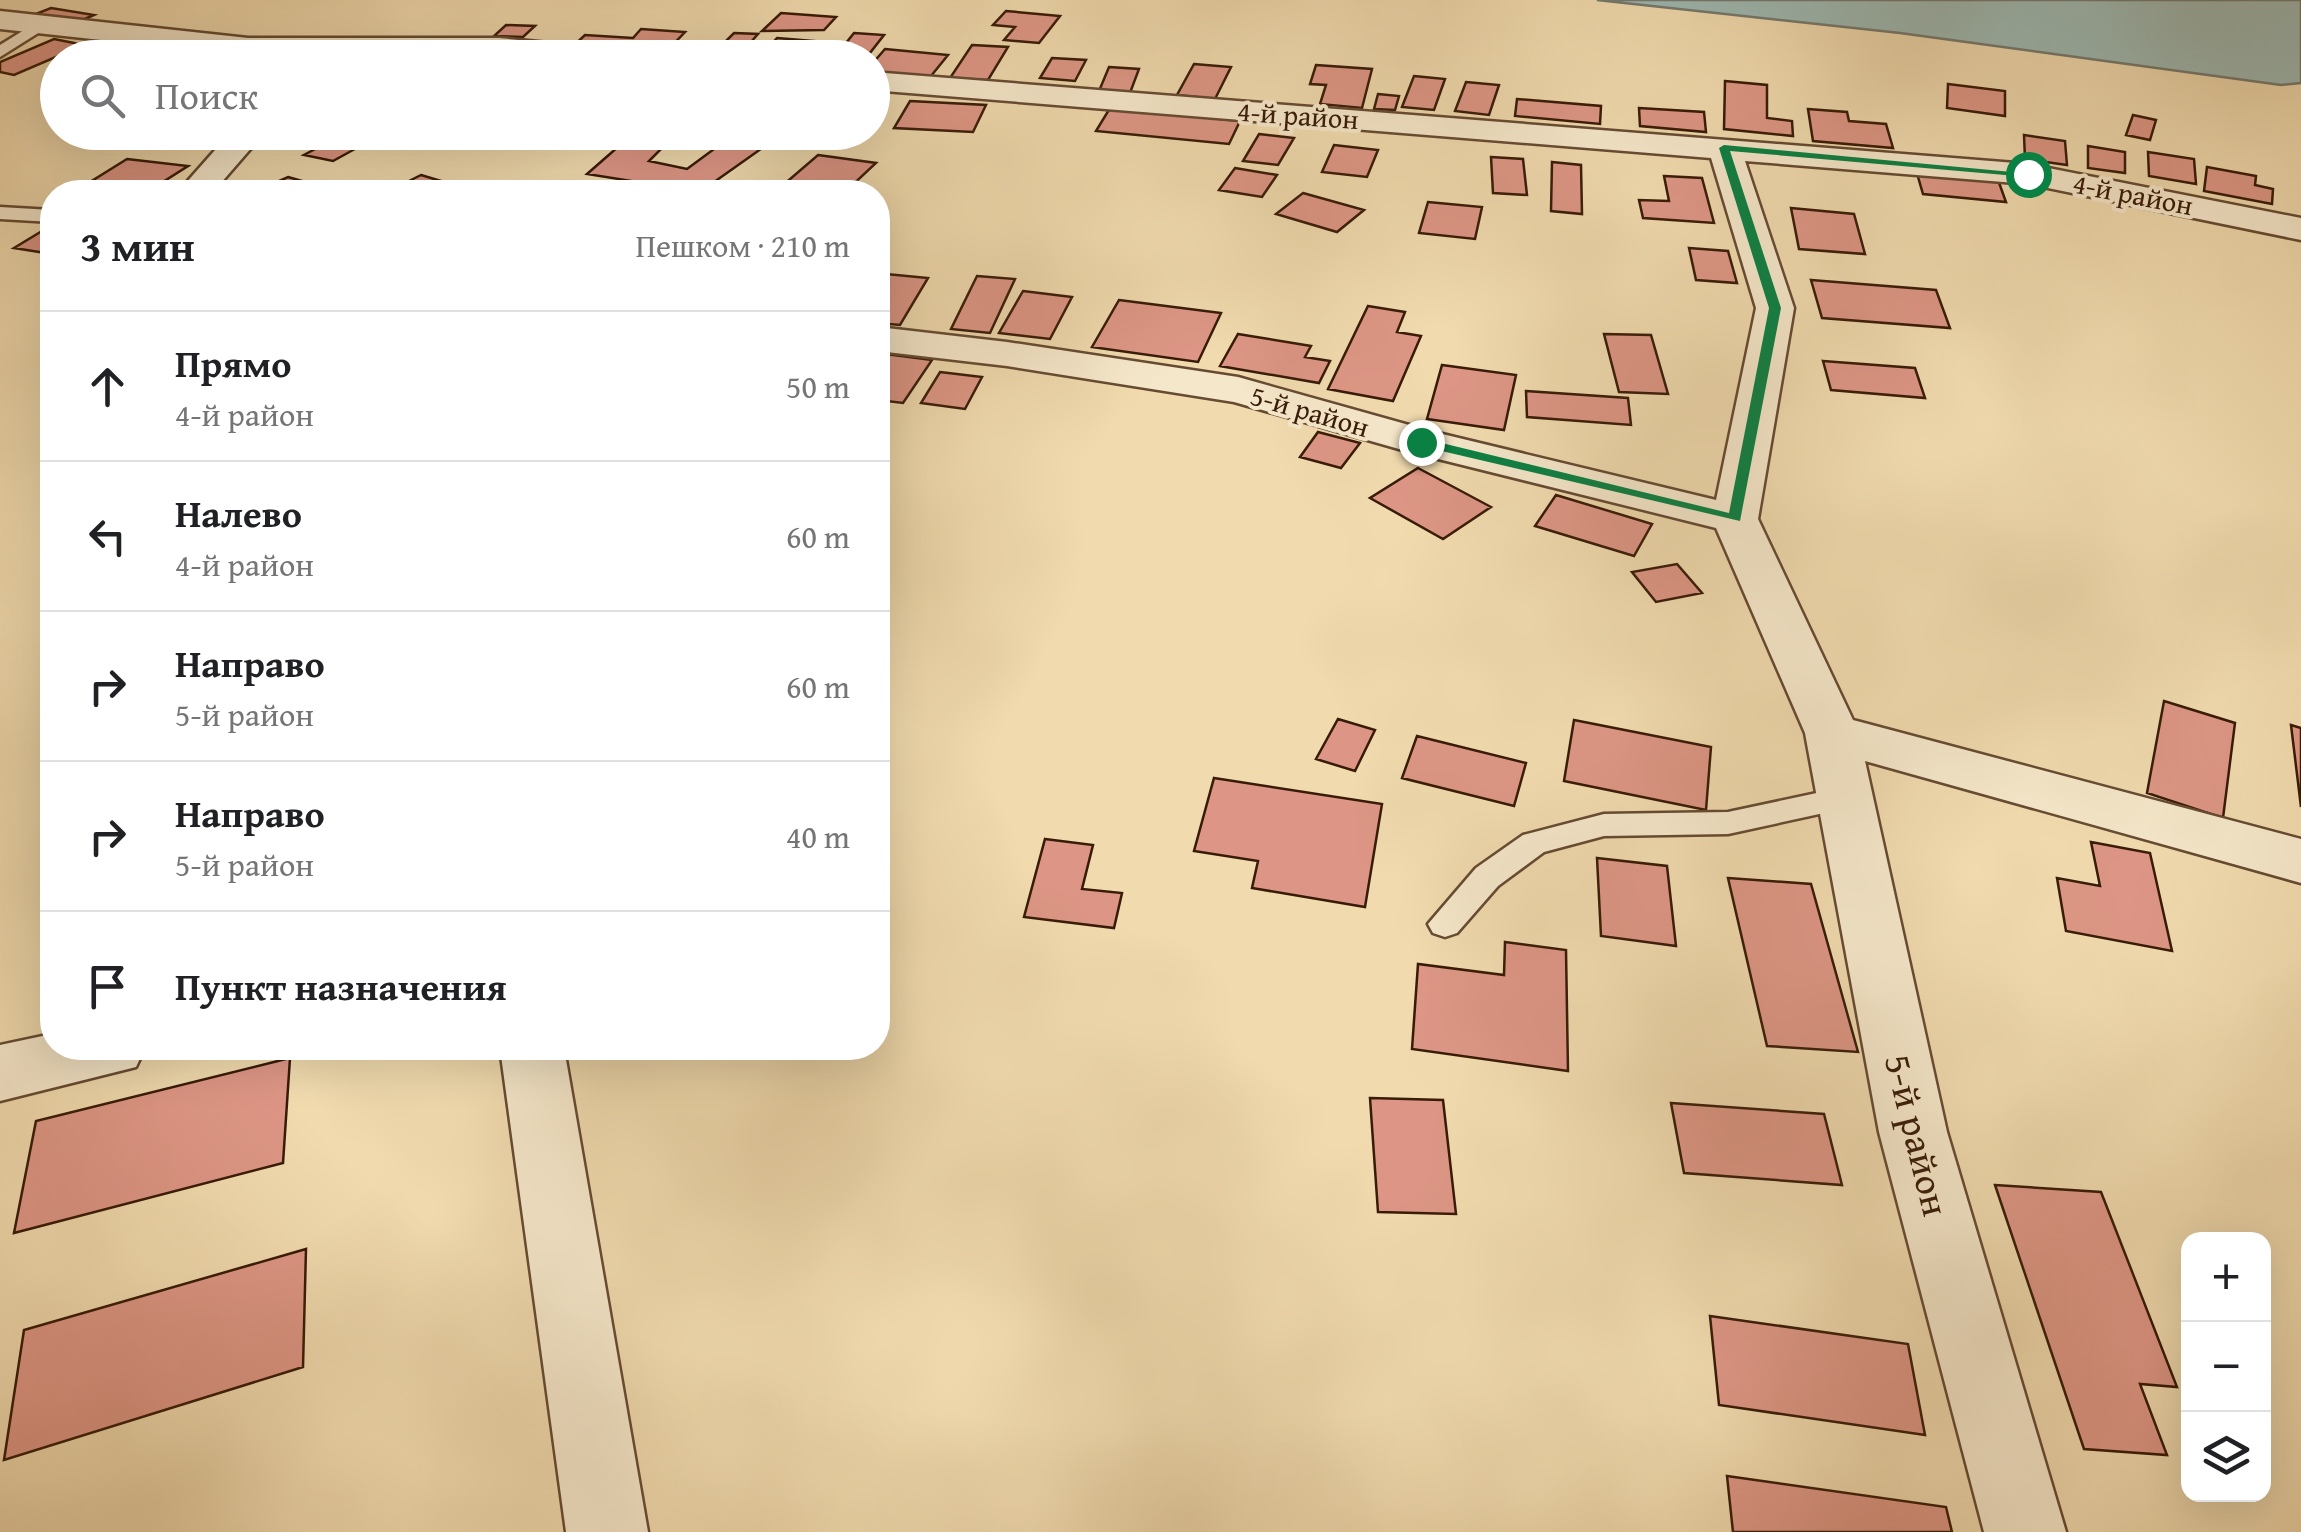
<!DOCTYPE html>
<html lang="ru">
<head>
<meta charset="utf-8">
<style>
  :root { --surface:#fff; --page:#f2f2f2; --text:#202124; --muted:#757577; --line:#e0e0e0 }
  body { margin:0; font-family:"Gentium Book Plus",serif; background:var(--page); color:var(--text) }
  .controls { position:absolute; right:30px; bottom:30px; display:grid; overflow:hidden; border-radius:20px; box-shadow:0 10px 40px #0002 }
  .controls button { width:90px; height:90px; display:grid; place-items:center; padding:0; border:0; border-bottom:2px solid var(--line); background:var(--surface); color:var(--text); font:50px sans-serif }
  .stop { position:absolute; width:30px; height:30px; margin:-22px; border:8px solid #0b8043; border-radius:50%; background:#fff }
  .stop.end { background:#0b8043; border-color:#fff; box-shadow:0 2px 10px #0008 }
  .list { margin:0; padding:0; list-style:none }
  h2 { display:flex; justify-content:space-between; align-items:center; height:130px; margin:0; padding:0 40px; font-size:42px }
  h2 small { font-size:32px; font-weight:400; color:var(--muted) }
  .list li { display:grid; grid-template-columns:65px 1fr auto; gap:30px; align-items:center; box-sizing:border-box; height:150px; padding:0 40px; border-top:2px solid var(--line) }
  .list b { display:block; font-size:38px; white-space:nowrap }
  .list p { margin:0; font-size:32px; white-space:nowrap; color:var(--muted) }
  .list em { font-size:32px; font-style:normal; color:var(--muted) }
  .icon { flex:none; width:55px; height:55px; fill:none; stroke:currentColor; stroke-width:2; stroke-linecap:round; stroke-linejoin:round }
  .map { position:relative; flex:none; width:2301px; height:1532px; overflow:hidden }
  .search { position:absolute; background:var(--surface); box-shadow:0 10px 40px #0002; left:40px; top:40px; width:850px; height:110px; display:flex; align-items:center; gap:25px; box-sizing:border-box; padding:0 35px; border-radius:55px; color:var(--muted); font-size:38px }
  .panel { position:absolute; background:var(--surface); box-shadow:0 10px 40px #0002; left:40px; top:180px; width:850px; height:880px; border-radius:40px }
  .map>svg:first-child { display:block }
  .water { fill:#9db9b3; stroke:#757a6f; stroke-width:2.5 }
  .building { fill:#dd9685; stroke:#381b08; stroke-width:2.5 }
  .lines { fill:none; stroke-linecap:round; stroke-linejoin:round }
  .lane-casing { stroke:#664b32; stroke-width:5 }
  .street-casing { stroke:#664b32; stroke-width:5 }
  .lane { fill:#f5e7ca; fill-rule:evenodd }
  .street { fill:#f5e7ca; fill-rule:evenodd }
  .route { fill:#0b8043 }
  .labels { text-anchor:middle; stroke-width:8; stroke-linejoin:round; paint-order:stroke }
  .far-street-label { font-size:28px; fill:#381b08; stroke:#f5e7ca }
  .near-street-label { font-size:38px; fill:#381b08; stroke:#f5e7ca }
</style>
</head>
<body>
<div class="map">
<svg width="2301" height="1532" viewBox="0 0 2301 1532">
  <rect width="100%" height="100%" fill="#f0daae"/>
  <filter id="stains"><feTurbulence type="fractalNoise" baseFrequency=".002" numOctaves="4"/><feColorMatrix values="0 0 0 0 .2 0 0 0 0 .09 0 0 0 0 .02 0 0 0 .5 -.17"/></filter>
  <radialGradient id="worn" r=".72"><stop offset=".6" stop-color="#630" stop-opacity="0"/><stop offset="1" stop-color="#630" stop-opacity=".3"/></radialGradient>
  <!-- water -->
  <path class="water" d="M1597,0H2301V83L2281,85L1900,33Z"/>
  <!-- building -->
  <path class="building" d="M51,8L94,15L71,25L28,17Z
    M1006,11L1060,16L1039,43L1004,40L1015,27L993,25Z
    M781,13L836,17L824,30L762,31Z
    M506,25L535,26L523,37L494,36Z
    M641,29L685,32L664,54L571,48L585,35L633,38Z
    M734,33L758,34L737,58L672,56L682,46L719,48Z
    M854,33L884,35L866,58H834Z
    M777,38L814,41L799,58H759Z
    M54,39L84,45L14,75L0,72V62Z
    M972,45L1008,47L988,80L950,78Z
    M147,48L189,52L179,58H131Z
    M885,49L948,55L931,76L872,72V64Z
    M1052,58L1086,60L1075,81L1040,78Z
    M1194,64L1231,67L1215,99L1177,95Z
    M1316,65L1372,69L1362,108L1320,104L1326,85L1310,84Z
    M1109,67L1139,69L1130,93L1099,91Z
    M1414,76L1445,79L1434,110L1402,107Z
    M1725,81L1767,85V118L1792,121L1793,136L1724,129Z
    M1466,82L1499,85L1489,115L1455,111Z
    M1948,84L2005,91V116L1947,108Z
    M1378,94L1399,96L1395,110L1374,109Z
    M1517,99L1601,106L1600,124L1515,116Z
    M910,101L986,105L973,132L894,128Z
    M1110,108L1240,121L1229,144L1096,131Z
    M1639,108L1704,112L1706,132L1640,126Z
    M1808,109L1847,112L1849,121L1886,124L1893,148L1813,141Z
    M2133,115L2156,120L2150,140L2126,135Z
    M136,132H188L175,141L128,137Z
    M635,132L673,137L649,161L687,169L733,135L772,141L700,192L587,174Z
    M343,134L373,139L333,161L304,155Z
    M1259,134L1294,138L1278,165L1243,161Z
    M2024,135L2065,141L2067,165L2025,159Z
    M1334,145L1378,150L1367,177L1322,172Z
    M2088,146L2125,152V173L2088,168Z
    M2148,152L2194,159L2196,184L2149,176Z
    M818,155L876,163L845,192H775Z
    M1491,157L1523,159L1527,195L1493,193Z
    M127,159L188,166L147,192H74Z
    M1552,162L1581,165L1582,214L1551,211Z
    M2207,167L2256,176L2255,185L2273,189L2272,204L2204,191Z
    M1235,168L1277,175L1262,197L1219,190Z
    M1916,170L1997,177L2006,202L1923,194Z
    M421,175L448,183L432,192H387Z
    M1664,176L1702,178L1714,223L1643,218L1639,200L1669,201Z
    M288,177L309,183L289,192H254Z
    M1303,193L1364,210L1337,232L1276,214Z
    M1428,202L1482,207L1475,239L1419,233Z
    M1791,208L1854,214L1865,254L1799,249Z
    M52,225V254L14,248Z
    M1689,248L1728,251L1737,283L1696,280Z
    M886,274L928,278L900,325L878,323V287Z
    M977,276L1015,279L990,333L951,329Z
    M1811,280L1936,290L1950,328L1822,318Z
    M1023,291L1072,297L1050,339L999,333Z
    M1119,300L1221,313L1198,362L1092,347Z
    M1368,306L1405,312L1397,332L1421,336L1393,401L1328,389Z
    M1238,334L1311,346L1305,357L1330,361L1319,383L1220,366Z
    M1604,334L1651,335L1668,394L1619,392Z
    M878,353L932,360L903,403L878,400Z
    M1823,361L1915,368L1925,398L1831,390Z
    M1442,365L1516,375L1504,430L1427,419Z
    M940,372L982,377L965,409L921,403Z
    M1526,391L1628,398L1631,425L1527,417Z
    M1318,432L1360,443L1341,468L1300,457Z
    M1418,468L1491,507L1443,539L1370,498Z
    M1556,495L1652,524L1634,556L1535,526Z
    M1677,564L1702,593L1656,602L1632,572Z
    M2164,701L2235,723L2223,818L2147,793Z
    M1338,719L1375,730L1355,771L1316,759Z
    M1574,720L1711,747L1706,810L1564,781Z
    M2291,725L2301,728V807Z
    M1417,736L1526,763L1514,806L1402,778Z
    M1214,778L1382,804L1365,907L1252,888L1258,861L1194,851Z
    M1045,839L1093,845L1082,889L1122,893L1114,928L1024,917Z
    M2091,842L2150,853L2172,951L2066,931L2057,878L2100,886Z
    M1597,858L1667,866L1676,946L1601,936Z
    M1728,878L1811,884L1858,1052L1767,1046Z
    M1505,942L1566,950L1568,1071L1412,1049L1418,964L1504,975Z
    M290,1058L283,1163L14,1233L36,1121Z
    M1370,1098L1443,1100L1456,1214L1378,1212Z
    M1671,1103L1824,1114L1842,1185L1684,1173Z
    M1995,1185L2101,1192L2177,1387L2140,1384L2167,1455L2084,1449Z
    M306,1249L303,1367L4,1460L24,1330Z
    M1710,1316L1908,1344L1925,1435L1719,1405Z
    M1727,1476L1946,1507L1952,1532H1733Z"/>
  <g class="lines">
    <defs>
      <path id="lane" d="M37,22L51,25L0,57V45Z
        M0,207L52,210V222L0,219Z
        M1845,787L1856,790L1860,798L1856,806L1728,834L1604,836L1544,852L1498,886L1457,933L1445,937L1433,933L1428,924L1476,868L1523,835L1604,814L1728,812Z"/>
      <path id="street" d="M0,11L248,38H499L610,49L621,52L625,58L248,56L0,29Z
        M872,72L2028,164L2301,218V240L2028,184L1745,161L1794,308L1758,519L1853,720L2301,839V883L1865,761L1947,1132L2066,1532H1984L1879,1132L1805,733L1716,528L1406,451L1234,402L1007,366L878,351V327L1007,342L1238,377L1434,432L1716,500L1756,308L1711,158L872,90Z
        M231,132H265L213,192H178Z
        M52,1034V1048H145L136,1067L0,1101V1045Z
        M500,1048H564L648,1532H566Z"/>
    </defs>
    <!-- lane casing -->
    <use href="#lane" class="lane-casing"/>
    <!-- street casing -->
    <use href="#street" class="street-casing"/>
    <!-- lane -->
    <use href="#lane" class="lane"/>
    <!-- street -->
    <use href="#street" class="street"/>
  </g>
  <!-- route -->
  <path class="route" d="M1724,145L2033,174L2028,177L1730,151L1781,308L1740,521L1416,445L1415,442L1421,438L1729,513L1769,308L1719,148Z"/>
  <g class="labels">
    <!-- far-street labels -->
    <g class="far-street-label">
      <text transform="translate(1298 115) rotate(4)" y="10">4-й район</text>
      <text transform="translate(2133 194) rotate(11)" y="10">4-й район</text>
      <text transform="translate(1310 411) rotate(16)" y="10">5-й район</text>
    </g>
    <!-- near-street labels -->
    <g class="near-street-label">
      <text transform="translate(1917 1135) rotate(76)" y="13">5-й район</text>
    </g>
  </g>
  <rect width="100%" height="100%" filter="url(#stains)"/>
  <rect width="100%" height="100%" fill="url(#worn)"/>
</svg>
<div class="controls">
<button>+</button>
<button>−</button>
<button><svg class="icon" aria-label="layers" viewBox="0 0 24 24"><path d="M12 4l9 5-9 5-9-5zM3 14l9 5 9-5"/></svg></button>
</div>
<div class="stop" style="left:2028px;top:174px"></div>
<div class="stop end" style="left:1421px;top:442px"></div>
<div class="search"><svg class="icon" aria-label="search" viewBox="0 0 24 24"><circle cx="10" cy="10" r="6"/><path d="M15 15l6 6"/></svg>Поиск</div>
<section class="panel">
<h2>3 мин<small>Пешком · 210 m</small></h2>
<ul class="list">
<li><svg class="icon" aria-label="ahead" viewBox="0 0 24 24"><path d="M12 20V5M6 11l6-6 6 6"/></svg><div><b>Прямо</b><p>4-й район</p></div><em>50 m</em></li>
<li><svg class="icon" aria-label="left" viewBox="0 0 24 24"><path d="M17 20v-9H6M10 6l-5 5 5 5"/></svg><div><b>Налево</b><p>4-й район</p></div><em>60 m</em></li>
<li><svg class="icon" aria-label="right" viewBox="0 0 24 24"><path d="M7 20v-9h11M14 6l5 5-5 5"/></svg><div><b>Направо</b><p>5-й район</p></div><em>60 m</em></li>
<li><svg class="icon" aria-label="right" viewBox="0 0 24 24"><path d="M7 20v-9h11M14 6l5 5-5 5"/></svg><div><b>Направо</b><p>5-й район</p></div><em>40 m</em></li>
<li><svg class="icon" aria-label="arrive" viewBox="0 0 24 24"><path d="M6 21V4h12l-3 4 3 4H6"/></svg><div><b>Пункт назначения</b></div></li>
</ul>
</section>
</div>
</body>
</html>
